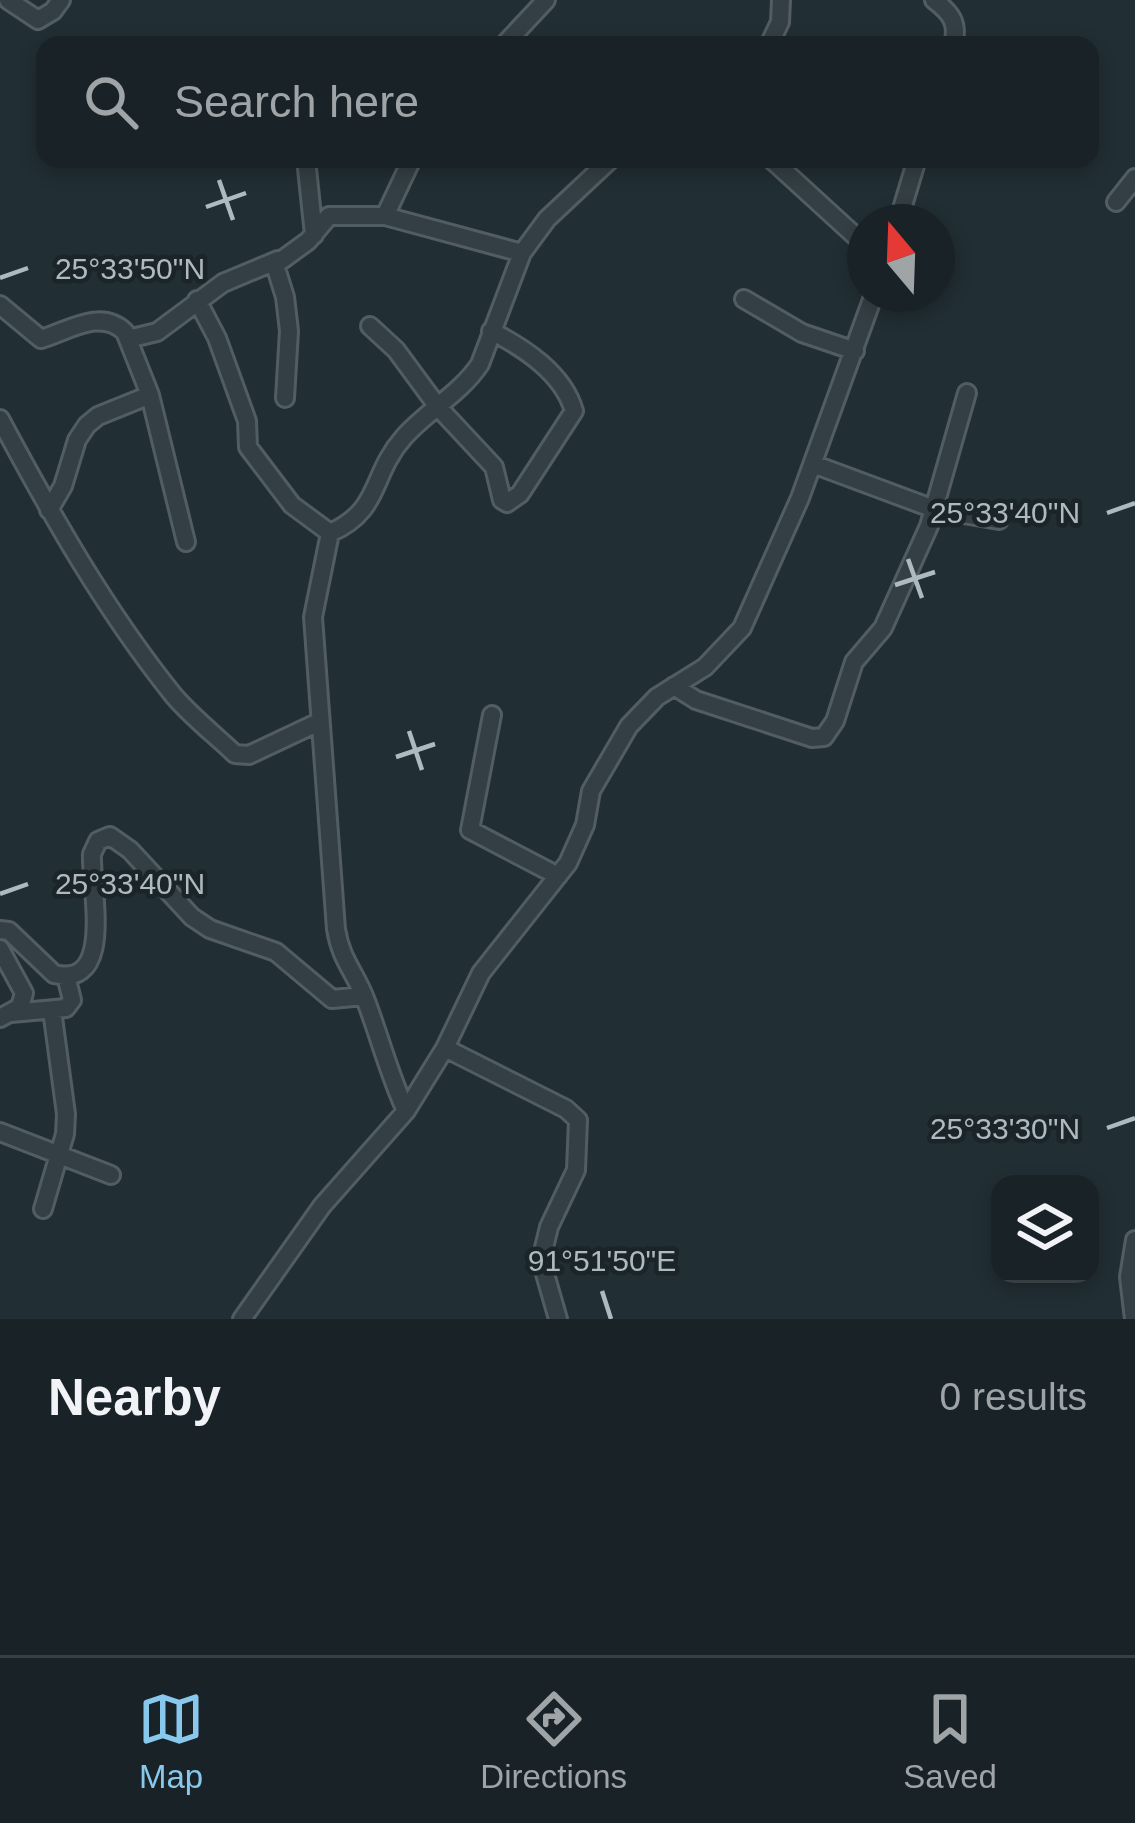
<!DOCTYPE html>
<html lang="en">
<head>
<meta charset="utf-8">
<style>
  :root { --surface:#192227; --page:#262f33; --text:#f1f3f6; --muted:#9fa4a7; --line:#373f44; --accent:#88c8ed }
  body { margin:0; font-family:Arial,sans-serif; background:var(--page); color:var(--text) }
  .controls { position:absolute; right:36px; bottom:36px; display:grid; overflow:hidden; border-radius:24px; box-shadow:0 6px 18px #0003 }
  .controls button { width:108px; height:108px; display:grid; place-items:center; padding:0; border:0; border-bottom:3px solid var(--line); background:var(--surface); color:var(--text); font:60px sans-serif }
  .compass { position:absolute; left:847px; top:204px; width:108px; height:108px; border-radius:50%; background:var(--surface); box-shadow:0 6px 18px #0003; rotate:341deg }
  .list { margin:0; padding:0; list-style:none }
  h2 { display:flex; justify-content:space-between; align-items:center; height:156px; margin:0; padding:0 48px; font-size:51px }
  h2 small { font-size:39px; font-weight:400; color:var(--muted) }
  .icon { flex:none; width:66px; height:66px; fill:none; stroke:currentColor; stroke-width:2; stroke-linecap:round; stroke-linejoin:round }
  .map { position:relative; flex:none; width:1135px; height:1319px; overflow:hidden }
  .search { position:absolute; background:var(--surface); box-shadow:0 6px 18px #0003; left:36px; right:36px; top:36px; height:132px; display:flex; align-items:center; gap:30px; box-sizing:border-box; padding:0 42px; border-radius:24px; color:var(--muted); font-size:45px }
  .sheet { height:336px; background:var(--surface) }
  nav { display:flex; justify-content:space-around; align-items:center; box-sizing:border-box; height:168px; border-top:3px solid var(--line); background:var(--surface); font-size:33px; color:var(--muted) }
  nav a { display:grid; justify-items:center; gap:6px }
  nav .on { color:var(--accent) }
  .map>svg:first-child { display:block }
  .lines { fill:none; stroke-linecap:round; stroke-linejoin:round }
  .minor-casing { stroke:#525d63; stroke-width:22 }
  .minor { stroke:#343f45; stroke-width:16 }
  .ticks { fill:none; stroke:#aebac2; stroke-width:4.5 }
  .ticks-label { font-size:30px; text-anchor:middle; fill:#aebac2; stroke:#1a2429; stroke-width:9; stroke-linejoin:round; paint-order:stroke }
</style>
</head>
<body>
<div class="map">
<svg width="1135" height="1319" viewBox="0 0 1135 1319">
  <rect width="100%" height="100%" fill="#212e34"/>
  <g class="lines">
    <defs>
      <path id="minor" d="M8,0L38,20L53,11L61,0
        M934,0C951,13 959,23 953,45
        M504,45L546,0
        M769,45L780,22L781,0
        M306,159L314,235
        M771,159L865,245
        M1116,202L1135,178
        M385,216L412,159
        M898,222L917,159
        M744,299L802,333L855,351
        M197,300L217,338L247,421L248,447L292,505L330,533C382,510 370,475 404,437C427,411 460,394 480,364L522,253L547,219L611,159
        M0,305L41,339C68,331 101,308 125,332L150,395L186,542
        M370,326L396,350L438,407L494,467L502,500L507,503L520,494L574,411C563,373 524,348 491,331
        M128,339L157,332L223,283L278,260
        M285,398L289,331L285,297L275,265L308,241L329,216H385L522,253
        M0,419C52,516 105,610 174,696C192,717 215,735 235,754L249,755L319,722
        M813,464L934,509L999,520
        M49,510L63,486L77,440L87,425L98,416L150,395
        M330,533L313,617L336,929C341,961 356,973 366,1001C380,1038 389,1074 406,1111
        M674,686L696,700L812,738L824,737L835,721L854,662L883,628L929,526L967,393
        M492,715L470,830L558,876
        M0,930L9,931L54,974C116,989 90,886 92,854L98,841L110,836L130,850L192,917L210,929L276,952L332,999L364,996
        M0,949L24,993L20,1007L0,1018
        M11,1013L66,1008L72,1000L66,976
        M445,1048L566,1109L578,1120L576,1170L549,1227L541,1260L558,1319
        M0,1132L111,1175
        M43,1209L65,1134L66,1114L52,1010
        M242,1319L322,1206L406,1111L445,1048L481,973L568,863L585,825L591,791L629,726L657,697L705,667L742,628L800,498L874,294
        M1134,1319L1129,1277L1135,1240"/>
    </defs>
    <!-- minor casing -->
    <use href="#minor" class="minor-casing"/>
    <!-- minor -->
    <use href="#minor" class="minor"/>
  </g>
  <!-- ticks -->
  <path class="ticks" d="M219,180L233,220M206,207L246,193M0,278L28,268M1107,513L1135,503M908,559L922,598M895,585L935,572M409,731L422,770M396,757L435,744M0,894L28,884M1107,1128L1135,1118M602,1291L611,1319"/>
  <g class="ticks-label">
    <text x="130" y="279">25°33'50"N</text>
    <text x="1005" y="523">25°33'40"N</text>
    <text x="130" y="894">25°33'40"N</text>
    <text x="1005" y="1139">25°33'30"N</text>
    <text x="602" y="1271">91°51'50"E</text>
  </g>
</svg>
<div class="controls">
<button><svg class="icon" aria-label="layers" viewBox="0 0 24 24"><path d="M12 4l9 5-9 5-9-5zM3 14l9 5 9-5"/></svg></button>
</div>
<svg class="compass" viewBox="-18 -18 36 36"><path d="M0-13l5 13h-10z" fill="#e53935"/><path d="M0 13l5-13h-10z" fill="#9fa4a7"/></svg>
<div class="search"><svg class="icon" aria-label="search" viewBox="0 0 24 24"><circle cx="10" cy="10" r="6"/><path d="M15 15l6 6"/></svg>Search here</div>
</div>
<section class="sheet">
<h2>Nearby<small>0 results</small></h2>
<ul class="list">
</ul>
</section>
<nav>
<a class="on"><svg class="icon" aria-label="map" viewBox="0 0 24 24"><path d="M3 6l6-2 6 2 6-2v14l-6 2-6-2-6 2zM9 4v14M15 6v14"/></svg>Map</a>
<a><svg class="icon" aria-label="directions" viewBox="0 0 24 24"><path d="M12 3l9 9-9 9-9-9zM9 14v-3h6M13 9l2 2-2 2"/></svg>Directions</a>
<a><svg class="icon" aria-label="saved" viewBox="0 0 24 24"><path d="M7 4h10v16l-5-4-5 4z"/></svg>Saved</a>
</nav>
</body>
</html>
